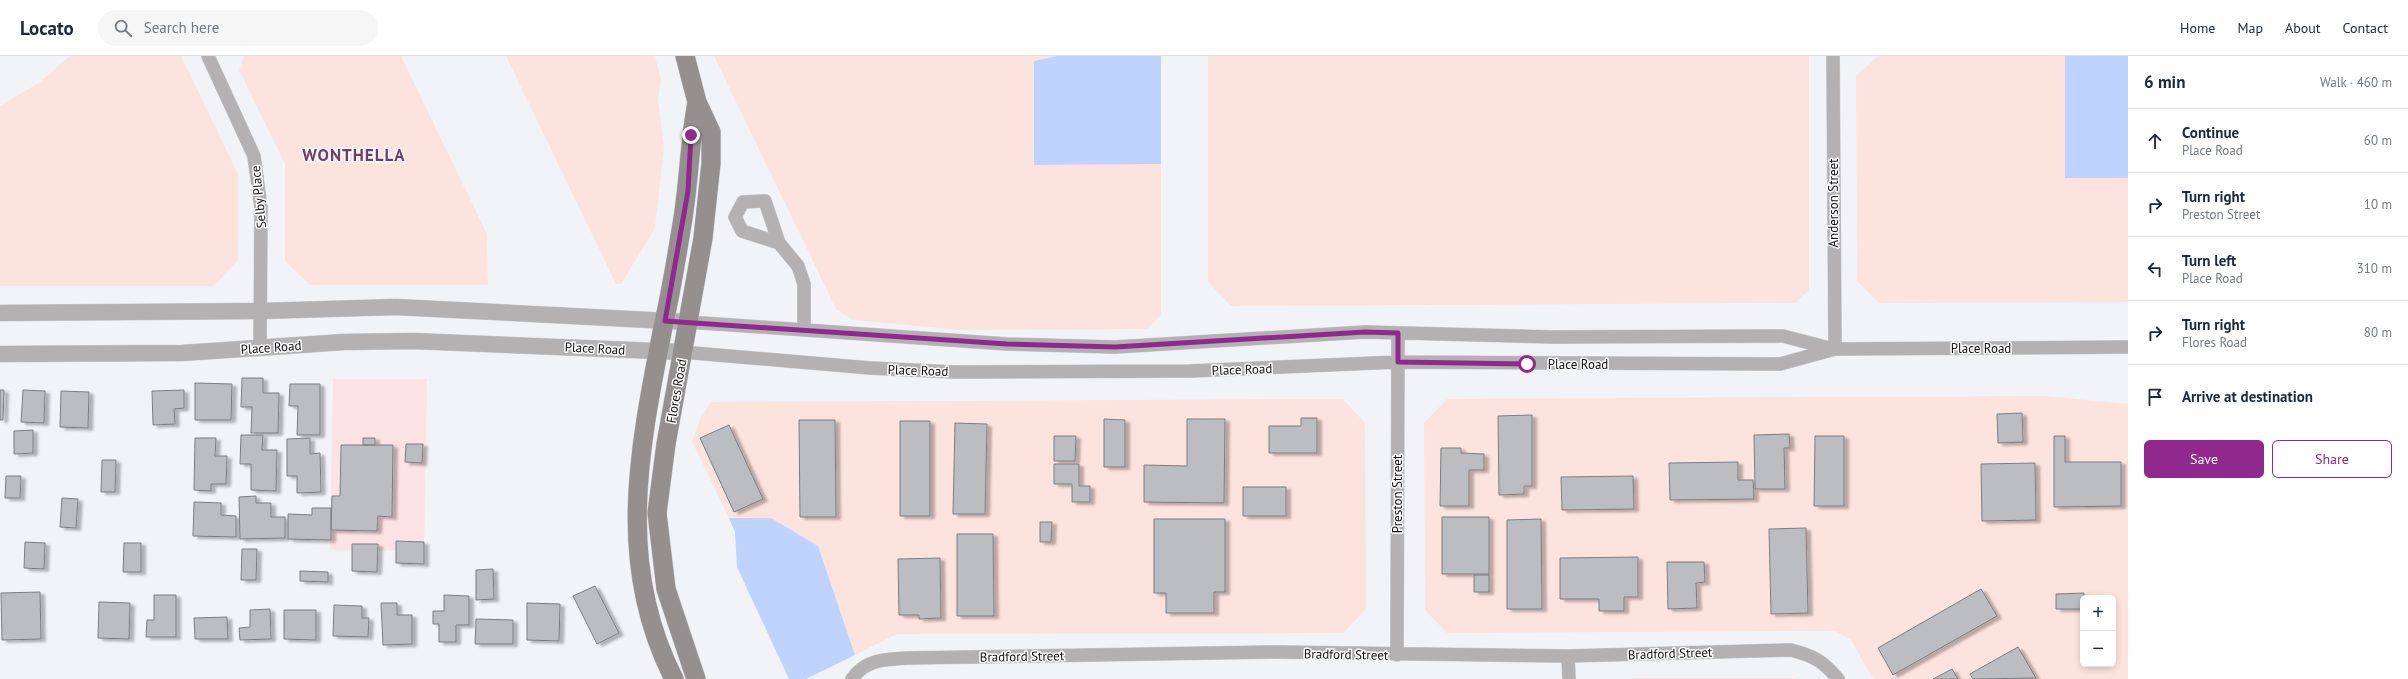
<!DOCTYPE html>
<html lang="en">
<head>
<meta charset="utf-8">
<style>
  :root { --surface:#fff; --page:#f6f6f7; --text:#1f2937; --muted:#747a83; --line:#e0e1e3; --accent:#91288d }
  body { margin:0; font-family:"PT Sans",sans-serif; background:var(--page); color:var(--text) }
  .controls { position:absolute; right:12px; bottom:12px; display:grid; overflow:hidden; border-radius:6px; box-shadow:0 2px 6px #0003 }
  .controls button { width:36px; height:36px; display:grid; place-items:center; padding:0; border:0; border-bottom:1px solid var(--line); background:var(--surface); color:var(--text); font:20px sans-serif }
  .stop { position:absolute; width:12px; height:12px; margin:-9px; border:3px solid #91288d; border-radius:50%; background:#fff }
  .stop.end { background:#91288d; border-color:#fff; box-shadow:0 1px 4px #0008 }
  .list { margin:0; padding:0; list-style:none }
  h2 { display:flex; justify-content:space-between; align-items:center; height:52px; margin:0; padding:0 16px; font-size:17px }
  h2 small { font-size:13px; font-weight:400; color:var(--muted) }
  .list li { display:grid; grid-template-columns:26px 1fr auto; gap:12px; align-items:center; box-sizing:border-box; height:64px; padding:0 16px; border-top:1px solid var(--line) }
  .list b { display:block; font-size:15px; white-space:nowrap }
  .list p { margin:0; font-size:13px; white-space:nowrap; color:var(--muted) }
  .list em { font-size:13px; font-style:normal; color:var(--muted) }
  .actions { display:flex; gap:8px; padding:12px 16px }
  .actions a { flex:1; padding:9px 0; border:1px solid var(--accent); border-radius:6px; text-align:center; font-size:14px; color:var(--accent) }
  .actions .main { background:var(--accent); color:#fff }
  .icon { flex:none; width:22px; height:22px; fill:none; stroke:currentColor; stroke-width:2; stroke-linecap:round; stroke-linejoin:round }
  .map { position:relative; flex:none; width:2128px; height:623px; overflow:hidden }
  header { display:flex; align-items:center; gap:24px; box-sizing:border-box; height:56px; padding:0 20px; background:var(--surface); border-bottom:1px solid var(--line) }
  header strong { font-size:19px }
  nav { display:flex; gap:22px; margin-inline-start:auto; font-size:14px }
  .search { width:280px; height:36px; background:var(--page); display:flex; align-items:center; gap:10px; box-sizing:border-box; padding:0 14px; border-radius:22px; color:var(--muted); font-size:15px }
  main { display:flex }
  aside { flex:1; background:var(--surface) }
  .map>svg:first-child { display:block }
  .industrial { fill:#fde3de; fill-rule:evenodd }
  .education { fill:#fde2e6 }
  .water { fill:#bed4fe }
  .building { fill:#bbbdc1; stroke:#7c7d81; filter:url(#shadow) }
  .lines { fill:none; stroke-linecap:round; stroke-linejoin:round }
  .minor-casing { stroke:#cdcfd2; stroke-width:14 }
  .tertiary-casing { stroke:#cdcfd2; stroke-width:17 }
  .secondary-casing { stroke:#cdcfd2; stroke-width:20 }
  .minor { stroke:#b3b1b1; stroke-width:13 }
  .tertiary { stroke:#b3b1b1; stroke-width:16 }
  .secondary { stroke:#949090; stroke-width:19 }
  .route { stroke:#91288d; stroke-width:5 }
  .labels { text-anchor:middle; stroke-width:3; stroke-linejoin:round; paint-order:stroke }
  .street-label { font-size:13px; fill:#0f0f11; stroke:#fff }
  .district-label { font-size:17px; font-weight:bold; letter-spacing:1px; fill:#703c6d; stroke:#fff }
</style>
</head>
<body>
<header>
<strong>Locato</strong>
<div class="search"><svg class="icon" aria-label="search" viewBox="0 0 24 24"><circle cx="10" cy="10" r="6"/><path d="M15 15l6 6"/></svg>Search here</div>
<nav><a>Home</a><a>Map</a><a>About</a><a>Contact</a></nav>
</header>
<main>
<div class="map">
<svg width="2128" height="623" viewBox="0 0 2128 623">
  <defs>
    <filter id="shadow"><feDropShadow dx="4.5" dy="2.5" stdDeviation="1" flood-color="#0004"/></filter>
  </defs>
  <rect width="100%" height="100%" fill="#f1f3f7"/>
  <!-- industrial -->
  <path class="industrial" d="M70,0H181L238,118V204L214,230H0V50L40,26Z
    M244,0H401L487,178L488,229H310L285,205V108L239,14Z
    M506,0H655L661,23L658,43L664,91L655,172L621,228H616Z
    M714,0H1057L1034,5V109L1161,108V259L1147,273L961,274L853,264L836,253Z
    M1208,0H1809V234L1795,247L1231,250L1208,226Z
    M1878,0H2065V122H2128V246L1879,247L1857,225L1856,20Z
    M2044,340L2128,348V623H1873L1851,584L1834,575L1447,577L1425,554L1424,367L1447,343ZM2083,542H2113V608H2083Z
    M1343,343L1365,367L1366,553L1343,577L897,578L855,599L818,491L771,462H729L692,386L700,363L711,346Z
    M1796,622L1797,623H1632L1633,622Z"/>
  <!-- education -->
  <path class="education" d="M333,323H427L424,495L330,494Z"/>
  <!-- water -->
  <path class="water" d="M1057,0H1161V108L1034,109V5Z
    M2065,0H2128V122H2065Z
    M729,462H771L818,490L855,599L806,623H789L737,511L735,476Z"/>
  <!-- building -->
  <path class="building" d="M242,322H263V337H279L278,377H251L252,351H241Z
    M195,327L232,328L231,364H195Z
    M290,328H320V379H297L298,350H289Z
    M0,334H4L3,364H0Z
    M23,334L45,335L44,367L21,366Z
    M184,334V352L174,353L175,368L153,369L152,335Z
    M61,335L89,336L88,372L60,371Z
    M2022,357L2023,386L1998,387L1997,358Z
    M1532,359V430H1524V438L1499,439L1498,360Z
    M1301,362H1317V397H1269V370H1301Z
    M1104,363L1125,364V411H1104Z
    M1187,363H1225L1224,447L1144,446V409L1187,410Z
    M799,364H835L836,461H800Z
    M900,365H930V460H900Z
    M955,367L987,368L985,458H953Z
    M729,369L763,443L734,456L700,382Z
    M33,374V397L14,398V375Z
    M1789,378L1790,392H1784L1785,433H1755L1754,379Z
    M241,379H263L262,394H277L276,435L251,434V408H240Z
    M1054,380H1076L1075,405H1054Z
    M1815,380H1844V450H1814Z
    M2054,380H2065V406H2121V450L2054,451Z
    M195,382H216L215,400H227L226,428H211V435L194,434Z
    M310,382V398L320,397L321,436L297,437V420H287V383Z
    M363,382H375V389H363Z
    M406,388H423L422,407L405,406Z
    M341,389H393L392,461L378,460L377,475L331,474L332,440H340Z
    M1441,392H1461V397L1484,398V414H1469V450H1440Z
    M102,404H116L115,436H101Z
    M1738,406V424H1753L1754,443L1670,444L1669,407Z
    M2035,407L2036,464L1982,465L1981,408Z
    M1054,408H1079V430H1090V446H1072V428H1054Z
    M6,420H21L20,442H5Z
    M1633,420L1634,453L1562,454L1561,421Z
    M1243,431H1286V460H1243Z
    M256,440V447H271V461H285V482L240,483L239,441Z
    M62,442L78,443L76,472L60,471Z
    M194,446L221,447V459L236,460V481L193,480Z
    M312,452H331V484L288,483V458L312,459Z
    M1442,461H1489V518H1442Z
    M1154,463H1225V536H1214V557H1166V537H1154Z
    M1541,463L1542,553H1507V464Z
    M1040,466H1052L1051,486H1040Z
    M1806,472L1808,557L1771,558L1769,473Z
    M957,478H993L994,560H957Z
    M396,485L424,486V508L396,507Z
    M25,486L45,487L44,513L24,512Z
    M124,487H141V516H123Z
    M352,488H378L377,516L352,515Z
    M242,493H257L256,524H241Z
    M1638,501V541H1624V555H1599V543H1560V502Z
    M940,502L941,562L919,563V559H899L898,503Z
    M1667,506H1704L1705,526L1696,527L1697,552L1668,553Z
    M493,513L494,543L476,544V514Z
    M300,515L328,516V526L300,525Z
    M1474,519H1489V536H1474Z
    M595,530L619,577L597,588L573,540Z
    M1981,533L1997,560L1893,619L1878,592Z
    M40,536L41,583L2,584L1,537Z
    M2084,537L2083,553H2056V538Z
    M154,539H176V581H146L147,564H154Z
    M444,539L469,540V569H456V586H439V568H433V555H444Z
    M99,546L130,547L129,583L98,582Z
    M381,547H397V559H412V588L383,589Z
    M527,547L560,548L559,585L527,584Z
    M334,549L362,550V562H369L368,581L333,580Z
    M270,553L271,583L240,584L239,572L250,571V554Z
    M284,554H316V584L284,583Z
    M227,561L228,583H195L194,562Z
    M476,563L513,564V588H475Z
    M2018,591L2036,622L1973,623L1970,618Z
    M1952,613L1958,623H1933Z"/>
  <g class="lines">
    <defs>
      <path id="minor" d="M208,0L254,100L261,152L260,292
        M1833,0L1835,293
        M779,187L742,175L735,161L743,146L765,145L779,187L798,210L804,228V274
        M688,266L1007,288L1115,291L1365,276L1553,281L1783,280L1833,293
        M682,296L870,312L954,316L1190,315L1398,306L1780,308L1835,293L2128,291
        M1397,599L1398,277
        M1568,600L1569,623
        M852,623C866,603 884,604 907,602L1277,596L1568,600L1791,594C1814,600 1823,605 1838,623"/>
      <path id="tertiary" d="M0,257L261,255L396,251L688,266
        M0,298L182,297L344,286L413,285L682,296"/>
      <path id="secondary" d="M685,0L697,46L711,76V107L703,182L666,388L657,457L666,533L696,623
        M674,623C614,506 640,389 664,266C671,236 676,205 681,174C689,132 689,88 697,46"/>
    </defs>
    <!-- minor casing -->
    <use href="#minor" class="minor-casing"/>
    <!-- tertiary casing -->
    <use href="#tertiary" class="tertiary-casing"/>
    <!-- secondary casing -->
    <use href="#secondary" class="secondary-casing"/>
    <!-- minor -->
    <use href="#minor" class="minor"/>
    <!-- tertiary -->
    <use href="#tertiary" class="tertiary"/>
    <!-- secondary -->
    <use href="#secondary" class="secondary"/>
  </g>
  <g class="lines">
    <!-- route -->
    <path class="route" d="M691,79L688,135L665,265L1007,288L1115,291L1365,276L1398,277V306L1527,308"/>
  </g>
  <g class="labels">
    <!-- street labels -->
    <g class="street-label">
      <text transform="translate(258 141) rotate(-96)" y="5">Selby Place</text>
      <text transform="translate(1833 147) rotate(-90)" y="5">Anderson Street</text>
      <text transform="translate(271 291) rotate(-4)" y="5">Place Road</text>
      <text transform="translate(595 292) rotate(3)" y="5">Place Road</text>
      <text x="1981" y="297">Place Road</text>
      <text x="1578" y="313">Place Road</text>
      <text transform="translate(1242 313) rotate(-2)" y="5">Place Road</text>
      <text transform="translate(918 314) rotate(2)" y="5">Place Road</text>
      <text transform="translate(676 335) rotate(-80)" y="5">Flores Road</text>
      <text transform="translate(1397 438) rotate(-90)" y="5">Preston Street</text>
      <text transform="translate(1670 597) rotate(-2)" y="5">Bradford Street</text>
      <text transform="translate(1346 598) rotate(1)" y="5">Bradford Street</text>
      <text transform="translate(1022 600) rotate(-1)" y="5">Bradford Street</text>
    </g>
    <!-- district labels -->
    <g class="district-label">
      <text x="354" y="105">WONTHELLA</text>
    </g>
  </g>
</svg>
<div class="controls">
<button>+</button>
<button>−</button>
</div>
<div class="stop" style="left:1527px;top:308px"></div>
<div class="stop end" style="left:691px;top:79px"></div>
</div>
<aside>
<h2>6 min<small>Walk · 460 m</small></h2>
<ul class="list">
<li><svg class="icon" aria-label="ahead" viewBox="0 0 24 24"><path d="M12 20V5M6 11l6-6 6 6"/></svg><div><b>Continue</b><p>Place Road</p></div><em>60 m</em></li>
<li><svg class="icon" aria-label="right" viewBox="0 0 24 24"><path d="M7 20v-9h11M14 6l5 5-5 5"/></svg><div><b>Turn right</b><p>Preston Street</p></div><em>10 m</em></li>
<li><svg class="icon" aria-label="left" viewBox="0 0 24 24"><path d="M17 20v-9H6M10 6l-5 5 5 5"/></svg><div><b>Turn left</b><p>Place Road</p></div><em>310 m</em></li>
<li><svg class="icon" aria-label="right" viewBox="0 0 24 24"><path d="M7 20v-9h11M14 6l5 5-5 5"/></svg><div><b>Turn right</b><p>Flores Road</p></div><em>80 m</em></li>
<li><svg class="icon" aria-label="arrive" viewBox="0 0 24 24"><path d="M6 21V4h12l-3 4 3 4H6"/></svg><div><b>Arrive at destination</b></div></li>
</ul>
<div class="actions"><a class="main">Save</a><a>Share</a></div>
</aside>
</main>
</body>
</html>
